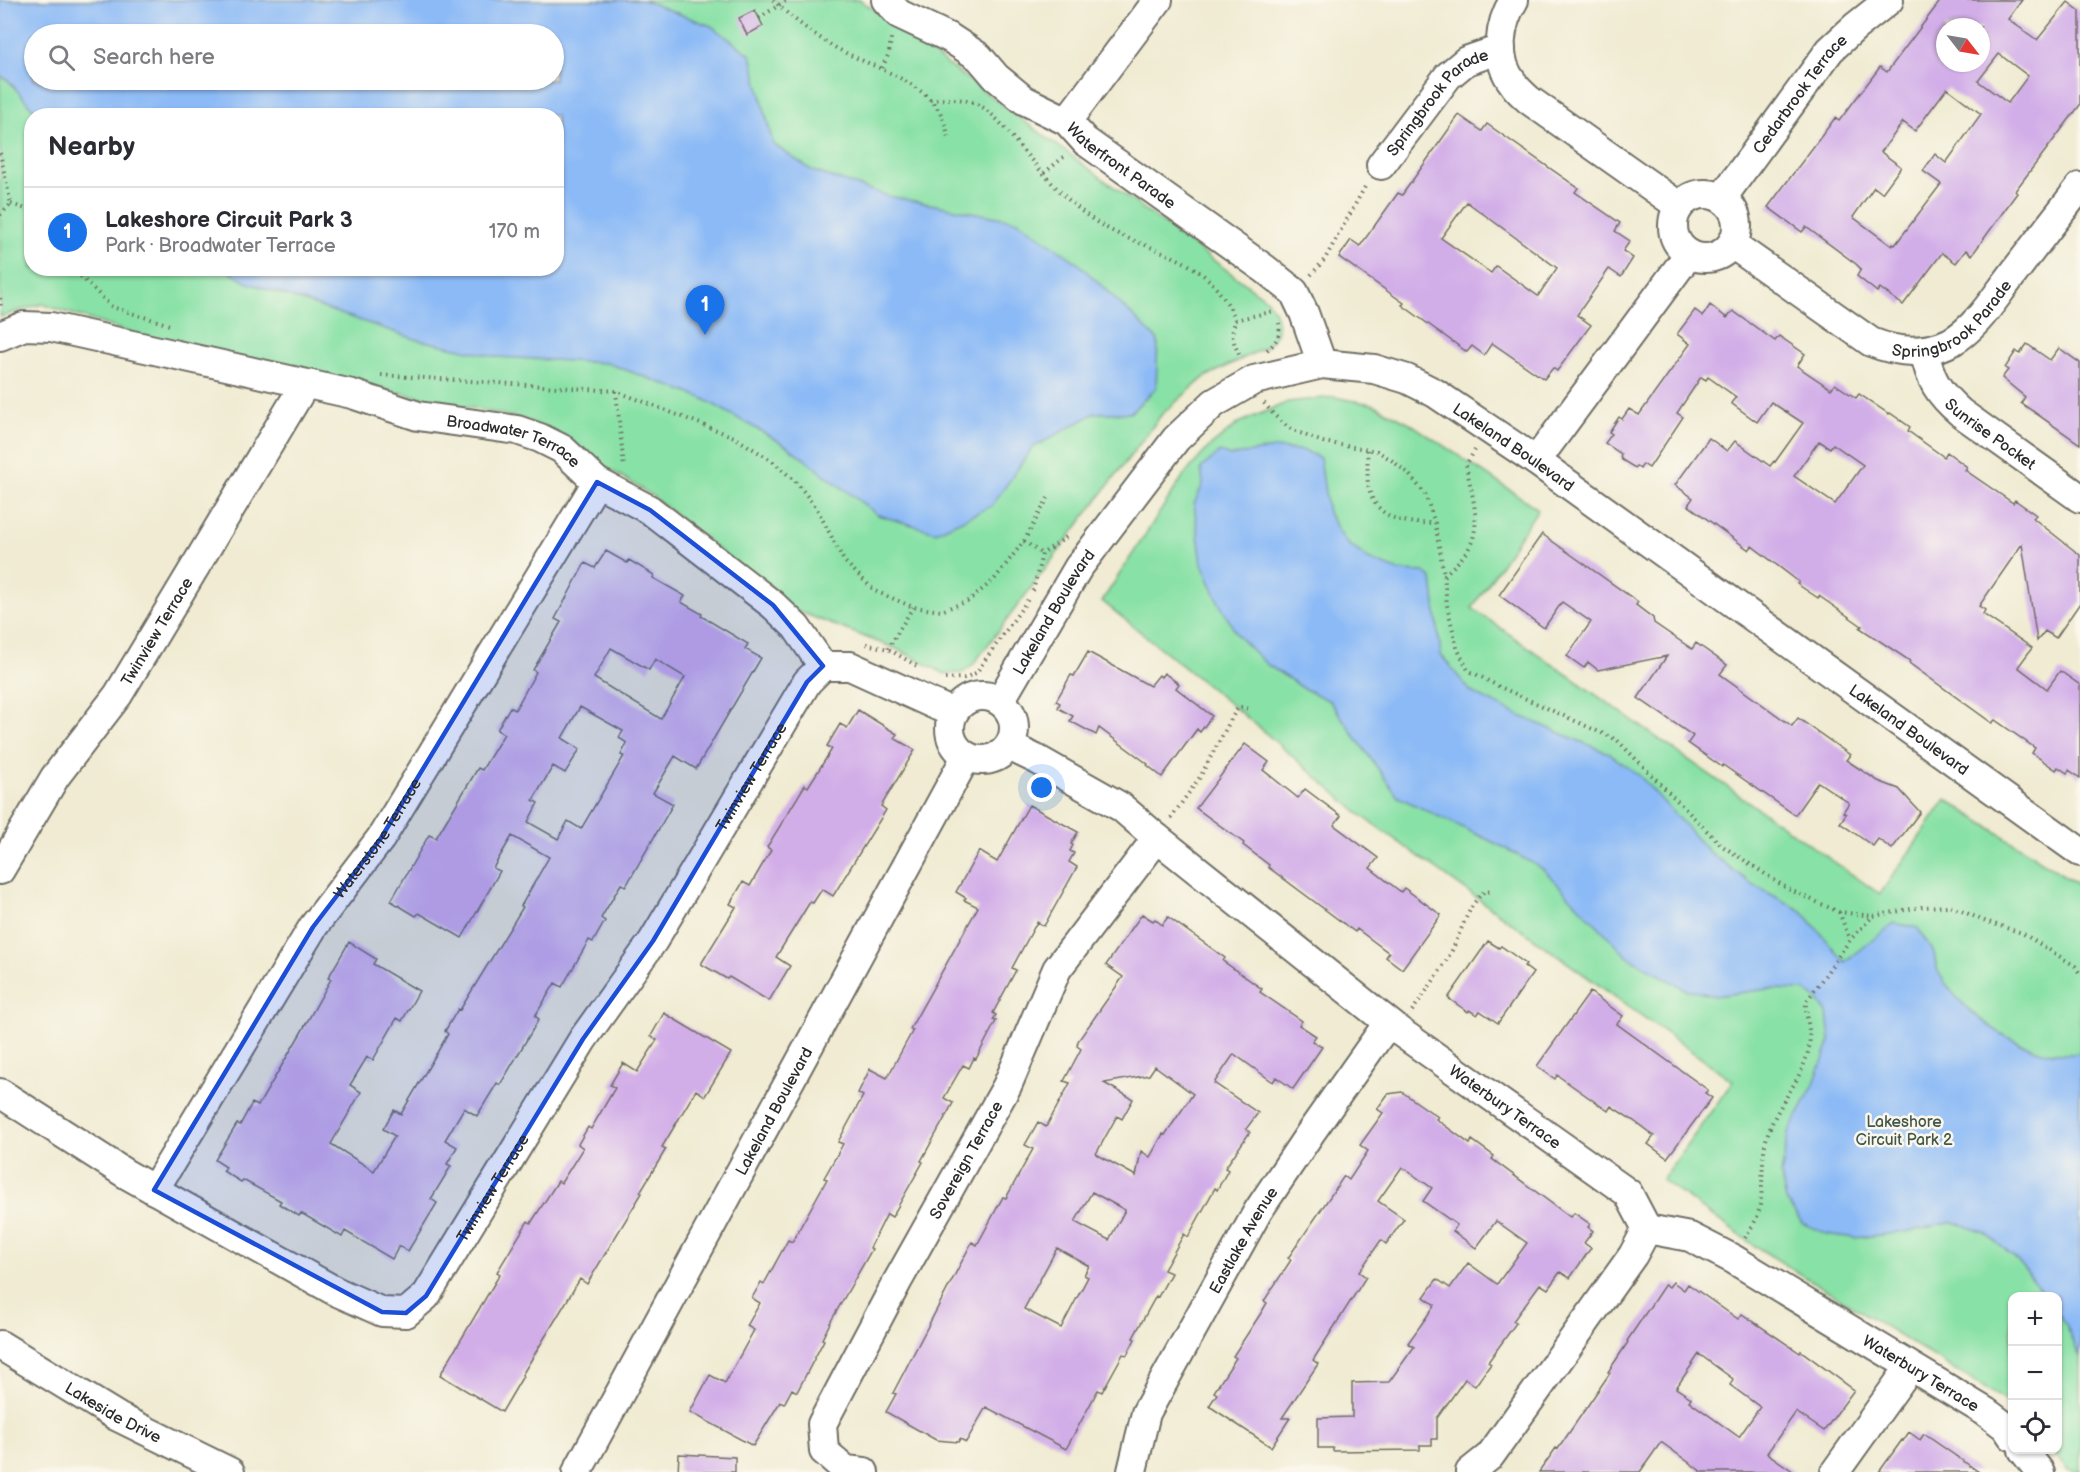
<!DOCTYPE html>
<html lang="en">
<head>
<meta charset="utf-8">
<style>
  :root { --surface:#fff; --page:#f2f2f3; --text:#2b2b33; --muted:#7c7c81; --line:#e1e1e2; --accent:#1a73e8 }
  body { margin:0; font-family:"Balsamiq Sans",sans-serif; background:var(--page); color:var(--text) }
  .controls { position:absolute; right:18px; bottom:18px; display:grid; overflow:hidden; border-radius:12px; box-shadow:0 2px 4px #0004 }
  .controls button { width:54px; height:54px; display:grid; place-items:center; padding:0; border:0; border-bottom:2px solid var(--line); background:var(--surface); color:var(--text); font:30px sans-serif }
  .compass { position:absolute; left:1936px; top:18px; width:54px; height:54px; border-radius:50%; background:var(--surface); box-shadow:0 2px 4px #0004; rotate:121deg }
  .you { position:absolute; left:1042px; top:788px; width:21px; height:21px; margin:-15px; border:4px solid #fff; border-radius:50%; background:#1a73e8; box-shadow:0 0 0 9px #1a73e833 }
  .badge { display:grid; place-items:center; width:39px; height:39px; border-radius:50%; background:var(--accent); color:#fff; font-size:20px; font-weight:700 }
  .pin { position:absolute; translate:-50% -50px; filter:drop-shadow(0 2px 3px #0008) }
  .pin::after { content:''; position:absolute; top:32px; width:21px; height:18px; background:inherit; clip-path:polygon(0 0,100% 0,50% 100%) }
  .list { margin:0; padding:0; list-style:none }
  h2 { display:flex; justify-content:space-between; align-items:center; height:78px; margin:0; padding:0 24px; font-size:26px }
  h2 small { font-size:20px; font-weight:400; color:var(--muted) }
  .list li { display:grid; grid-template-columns:39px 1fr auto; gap:18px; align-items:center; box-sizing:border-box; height:90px; padding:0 24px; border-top:2px solid var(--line) }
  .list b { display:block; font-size:22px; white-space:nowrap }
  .list p { margin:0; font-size:20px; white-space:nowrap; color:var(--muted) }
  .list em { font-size:20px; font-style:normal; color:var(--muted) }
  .icon { flex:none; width:33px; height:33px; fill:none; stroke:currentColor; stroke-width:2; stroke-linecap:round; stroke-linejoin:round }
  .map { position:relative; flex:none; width:2080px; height:1472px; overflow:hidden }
  .search { position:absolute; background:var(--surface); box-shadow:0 2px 4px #0004; left:24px; top:24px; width:540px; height:66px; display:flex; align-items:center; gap:15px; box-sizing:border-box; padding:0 21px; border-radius:33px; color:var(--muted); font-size:22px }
  .panel { position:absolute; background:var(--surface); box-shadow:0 2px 4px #0004; left:24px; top:108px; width:540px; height:168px; border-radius:24px }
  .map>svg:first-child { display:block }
  .green { fill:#88e1a6; stroke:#5a8668; stroke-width:1.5; fill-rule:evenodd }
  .water { fill:#8bbaf6; stroke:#5b7290; stroke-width:1.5; fill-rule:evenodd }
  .building { fill:#d2aee8; fill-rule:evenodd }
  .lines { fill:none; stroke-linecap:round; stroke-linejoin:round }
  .minor-casing { stroke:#706e65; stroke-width:32 }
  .path { stroke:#706e65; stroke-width:4; stroke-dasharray:1.5 4.5; stroke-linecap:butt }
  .minor { stroke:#fff; stroke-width:28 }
  .marked { fill:#1d4ed8; fill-opacity:0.2; stroke:#1d4ed8; stroke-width:4.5; stroke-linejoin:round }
  .labels { text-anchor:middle; stroke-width:5; stroke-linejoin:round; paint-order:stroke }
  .street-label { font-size:16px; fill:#2b2b2b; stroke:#fbf7ec }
  .park-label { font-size:16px; fill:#42584a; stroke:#fbf7ec }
</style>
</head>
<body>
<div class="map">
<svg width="2080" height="1472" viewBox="0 0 2080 1472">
  <rect width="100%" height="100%" fill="#fbf7ec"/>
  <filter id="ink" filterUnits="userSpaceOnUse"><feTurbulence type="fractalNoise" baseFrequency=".0167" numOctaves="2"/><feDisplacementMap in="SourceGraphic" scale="12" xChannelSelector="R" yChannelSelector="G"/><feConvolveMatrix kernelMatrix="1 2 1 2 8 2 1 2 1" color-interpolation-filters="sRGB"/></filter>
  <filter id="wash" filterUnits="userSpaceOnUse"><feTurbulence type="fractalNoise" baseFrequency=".008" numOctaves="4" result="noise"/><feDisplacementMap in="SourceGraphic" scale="24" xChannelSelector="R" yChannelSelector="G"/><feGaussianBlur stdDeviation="1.35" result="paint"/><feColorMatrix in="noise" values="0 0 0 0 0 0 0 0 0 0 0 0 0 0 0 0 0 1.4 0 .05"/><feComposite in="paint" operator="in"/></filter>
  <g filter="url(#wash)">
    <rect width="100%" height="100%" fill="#f0ebd2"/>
    <!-- green -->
    <path class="green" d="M0,0H860L1266,299C1280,315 1283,332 1266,347L1205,377L1162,414L972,666L962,673L945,674L899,650L792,609L650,494L599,463L565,436L522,419L146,338L42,304L0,317ZM34,34H554V80H34ZM32,116H556V268H32Z
      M1334,397L1372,404L1408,422L1538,509L1472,608L1880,894L1946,799L2080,886V1472L2068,1470L2052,1450H2058V1296H2012V1405L1755,1246L1662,1180L1733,1081L1358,813L1255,724L1102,601L1184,475L1209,447L1239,423L1288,402Z"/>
    <!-- water -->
    <path class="water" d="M0,0H643L711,26L751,55L773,144L813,171L888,196L1018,221L1078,263L1158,340L1156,388L1130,413H1095L1032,448L992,506L936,532L878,515L787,446L702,398L607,363L497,357L415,339L246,282L225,269L556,268V116L38,115L8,80L0,76ZM34,34H554V80H34Z
      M1274,448L1305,451L1320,458L1328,513L1345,541L1368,559L1399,571L1424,572L1432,579L1441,655L1471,692L1520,716L1608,753L1639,775L1708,851L1752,884L1802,911L1845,962L1894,923L1918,928C1922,936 1928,943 1933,951C1936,958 1935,966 1939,973C1963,1016 2029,1062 2080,1053V1358L2065,1324L2058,1313V1296H2045L2018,1261L1985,1233L1954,1222L1905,1232L1855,1238L1826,1234L1802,1223L1786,1200L1781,1176L1788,1133L1813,1086L1830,1041L1827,1013L1817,999L1804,990L1769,989L1715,996L1685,989L1628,957L1543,869L1501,846L1398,797L1330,701L1303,688L1266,664L1237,635L1219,603L1202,564L1194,504L1203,484L1201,468L1220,452L1230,456Z"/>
    <g id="blocks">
      <!-- building -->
      <path class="building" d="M1941,0H2022L2008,19L2037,40L2068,2L2080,11V105L2015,191L2017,193L1972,255L1966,250L1956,263L1942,253L1903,305L1880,288L1877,292L1857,276L1861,269L1856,264L1806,227L1802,232L1768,207L1835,118L1839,121L1880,67L1887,72ZM1945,27H1981V63H1945ZM1999,54L2028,76L2008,103L1978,81ZM1947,88L1981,114L1946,163L1935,154L1923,171L1941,184L1895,245L1893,244L1892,246L1853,217L1874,187L1882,193L1901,167L1881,152L1903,122L1915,131Z
        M755,10L763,26L747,35L739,18Z
        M1459,115L1482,131L1487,124L1578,188L1575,192L1620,223L1615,231L1630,241L1623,251L1633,258L1621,277L1609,269L1577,315L1591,325L1557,371L1553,368L1544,379L1492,343L1484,355L1472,346L1467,352L1402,305L1404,303L1339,257L1351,240L1360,246L1398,193L1402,195ZM1467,202L1557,268L1538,296L1496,266L1491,273L1441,238Z
        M1710,305L1727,318L1733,311L1775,341L1779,336L1805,354L1797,366L1831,389L1835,384L1856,398L1859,394L1889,414L1890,413L1910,427L1908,431L1944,457L1947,452L1967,467L1965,470L2013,503L2015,500L2036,515L2033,518L2080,555V603L2056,638L2045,631L2037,641L2022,544L1979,606L1985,610L1983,614L2032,648L2018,667L2047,689L2060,671L2080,685V778L2069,770L2067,773L2058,767L2056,770L2032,753L2035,748L1995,720L1992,723L1909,663L1910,661L1860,628L1862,626L1819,596L1818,598L1797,584L1799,582L1752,546L1749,550L1688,505L1693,498L1675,485L1709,438L1727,451L1735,441L1770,466L1774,461L1775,462L1803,423L1771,402L1757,422L1731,403L1736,397L1708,377L1706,380L1701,377L1677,413L1683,417L1649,468L1643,464L1640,469L1636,466L1635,468L1622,460L1620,457L1621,454L1605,443L1612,434L1609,432L1619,417L1622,419L1629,409L1639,415L1690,344L1677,334L1695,310L1703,316ZM1819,441L1830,448L1833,444L1863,465L1835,504L1794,476Z
        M2027,344L2050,360L2059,348L2080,363V444L2021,403L2025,397L2002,378L2008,370L2005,368L2016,351L2020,354Z
        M1542,534L1638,602L1636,605L1653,618L1654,623L1692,649L1696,643L1727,665L1720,674L1792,726L1798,718L1850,755L1846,760L1878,781L1899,789L1920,812L1892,849L1878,839L1873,846L1840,823L1846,814L1843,812L1849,803L1818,782L1795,815L1723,765L1722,767L1688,743L1693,736L1638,698L1667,656L1598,670L1588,662L1584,668L1567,656L1591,622L1562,602L1544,628L1499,595Z
        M606,551L627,563L629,560L654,575L653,578L685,596L681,602L702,614L701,616L748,644L745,649L761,658L696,769L675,756L653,793L673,804L626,886L621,884L601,918L605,921L593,942L589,940L562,987L555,983L535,1016L539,1019L500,1085L497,1083L477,1116L464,1108L445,1140L457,1147L447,1164L451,1166L431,1199L437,1203L408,1251L399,1246L392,1259L345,1231L342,1237L301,1213L299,1216L279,1204L281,1201L243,1180L241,1182L223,1171L226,1167L215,1160L237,1124L240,1125L252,1103L258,1106L302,1031L331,979L328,978L349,942L376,959L373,964L419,991L402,1021L397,1018L373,1060L367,1057L350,1085L361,1092L331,1144L374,1171L395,1136L383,1129L394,1110L401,1114L448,1034L445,1031L458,1009L460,1010L523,907L521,906L549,857L512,836L493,868L500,871L462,938L419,913L416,916L391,901L429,835L436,838L478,768L482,770L504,734L497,730L510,707L515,710L536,672L533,670L561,622L555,619L585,563L595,568ZM611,648L649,670L655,659L685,677L661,719L594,678ZM580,707L623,731L619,738L627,743L621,755L624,756L581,829L568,821L558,839L528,822L538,803L533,800L553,766L565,773L580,749L562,738Z
        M1088,652L1150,686L1159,675L1161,677L1164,673L1179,684L1176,688L1212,716L1200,732L1197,729L1162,777L1147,765L1148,764L1099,728L1096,735L1070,721L1073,716L1058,708L1060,703L1056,701L1071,675L1074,676Z
        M858,710L897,734L894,738L915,750L881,806L886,810L833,896L822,889L813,903L810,902L776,957L790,966L769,1001L729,977L727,979L701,964L736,907L730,904L743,882L750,886L771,850L767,847L805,785L808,787L832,749L827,746L840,724L847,728Z
        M1245,744L1269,762L1263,770L1298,798L1305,789L1341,816L1334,825L1378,858L1370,868L1401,892L1404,888L1441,915L1402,969L1386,957L1389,953L1357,929L1355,932L1268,867L1269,865L1243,845L1244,843L1196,808Z
        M1029,805L1078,832L1071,844L1073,845L1070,851L1074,853L1069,862L1077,867L1044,926L1037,922L1012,968L1016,970L993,1013L996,1015L993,1020L996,1021L976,1059L974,1058L969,1068L963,1065L944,1098L953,1103L921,1161L923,1162L892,1217L887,1214L870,1248L872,1249L831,1321L822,1339L824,1340L797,1392L792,1389L784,1404L780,1402L753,1446L690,1412L710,1375L725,1383L754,1330L747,1326L760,1303L752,1298L761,1282L764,1284L788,1240L792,1242L827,1179L824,1178L843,1144L838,1142L863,1096L858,1093L870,1069L887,1078L913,1030L910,1029L978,907L964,900L966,898L956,892L979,851L997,862Z
        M1142,914L1153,921L1155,919L1162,925L1168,917L1225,958L1223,961L1262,989L1260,992L1302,1021L1299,1025L1316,1036L1312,1041L1322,1047L1293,1089L1276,1077L1273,1082L1234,1054L1214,1083L1258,1113L1246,1129L1250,1132L1225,1168L1228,1170L1217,1190L1215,1188L1188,1237L1184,1234L1164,1270L1171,1273L1158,1297L1156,1296L1133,1338L1135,1339L1127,1355L1123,1354L1102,1392L1098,1390L1066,1449L986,1407L966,1442L960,1439L958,1442L936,1440L886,1412L896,1394L893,1393L972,1242L977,1245L1003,1197L1006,1198L1033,1149L1025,1145L1038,1122L1046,1127L1070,1083L1064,1081L1081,1049L1077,1046L1078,1041L1123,977L1106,965ZM1155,1066L1193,1094L1165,1135L1163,1134L1150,1157L1141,1151L1136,1176L1096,1154L1117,1116L1122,1119L1133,1099L1104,1083L1149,1075ZM1092,1192L1125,1210L1109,1240L1075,1222ZM1057,1248L1089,1266L1084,1275L1088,1277L1061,1328L1024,1309Z
        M1488,941L1499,948L1501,946L1526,964L1524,966L1533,973L1498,1023L1480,1011L1477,1015L1469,1010L1468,1012L1448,998Z
        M1590,992L1623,1016L1617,1024L1708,1090L1705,1093L1712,1098L1667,1158L1648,1144L1654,1136L1634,1121L1611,1106L1608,1111L1557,1075L1555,1079L1537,1066Z
        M664,1013L731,1053L705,1096L696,1090L662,1147L666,1149L640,1192L642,1193L587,1284L580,1279L522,1375L523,1376L502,1412L440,1375L500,1274L497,1272L528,1221L531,1223L558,1181L561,1183L583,1148L578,1144L588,1127L591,1129L615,1088L610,1085L623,1063L637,1072L657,1040L651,1036Z
        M1402,1092L1438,1117L1436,1119L1470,1144L1472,1140L1494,1156L1492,1159L1570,1217L1574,1213L1590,1224L1588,1227L1593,1231L1584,1243L1591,1248L1570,1278L1560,1272L1548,1289L1540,1284L1513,1321L1516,1323L1488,1362L1491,1364L1475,1386L1465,1379L1437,1418V1439H1432V1445H1420V1450L1333,1451V1448H1318V1418L1352,1417V1383L1389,1382L1414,1347L1408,1343L1435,1305L1424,1297L1437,1279L1450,1288L1468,1263L1497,1284L1527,1243L1496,1221L1476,1248L1453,1231L1457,1225L1423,1201L1432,1188L1402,1167L1378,1201L1404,1219L1386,1244L1381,1240L1359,1272L1366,1277L1313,1360L1318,1364L1282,1418H1290L1271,1447L1209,1406L1217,1394L1214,1392L1236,1358L1233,1356L1261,1313L1267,1303L1264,1301L1291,1260L1288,1258L1344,1176L1349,1180L1368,1151L1360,1145L1383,1113L1377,1109L1388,1094Z
        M1673,1282L1684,1290L1688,1284L1738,1319L1742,1314L1800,1353L1801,1351L1854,1390L1824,1431L1796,1412L1767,1453L1794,1472H1702L1661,1442L1640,1472H1539L1556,1448L1558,1449L1610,1373L1608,1372L1628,1342L1627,1341L1665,1284L1669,1287ZM1699,1354L1733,1379L1730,1385L1760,1407L1739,1437L1689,1401L1691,1398L1676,1388Z
        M1909,1432L1920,1440L1924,1434L1979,1472H1879L1902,1440L1903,1441Z
        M679,1454L735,1457V1472H678Z"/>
    </g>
  </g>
  <g filter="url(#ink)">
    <use href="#blocks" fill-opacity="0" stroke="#706e65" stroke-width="1.5"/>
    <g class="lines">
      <defs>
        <g id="minor">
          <path id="s1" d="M886,0L899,14L950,38L979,57L996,77L1024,100L1067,121L1085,141L1265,269L1294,292L1304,313L1322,364"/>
          <path d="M1514,0C1499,24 1494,59 1513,83C1517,90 1524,95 1529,100L1679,206"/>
          <path d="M1067,121L1158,0"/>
          <path id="s2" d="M1381,165L1448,76L1466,61L1501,49"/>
          <circle cx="1705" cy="226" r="32"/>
          <path id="s3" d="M1722,198L1830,50L1855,27L1889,0"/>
          <path id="s4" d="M1732,244L1871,342C1898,353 1924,355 1951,342C1976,328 1993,300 2010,278C2033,247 2057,217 2080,187"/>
          <path id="s5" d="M0,336L24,326L51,327L352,394L418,416L517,430L540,438L562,449L597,482L650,510L773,605L796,627L823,666"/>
          <path id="s6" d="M1924,350C1930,380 1938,393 1961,413L2080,498"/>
          <path d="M1536,461L1689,254"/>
          <path d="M823,666H850L953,713"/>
          <circle cx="982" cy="728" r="32"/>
          <path id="s7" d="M1000,701L1078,568L1176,439L1214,403L1254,380L1322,364L1374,369L1407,379L1435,393L1536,461L2080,852"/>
          <path id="s8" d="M1009,746L1038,760L1121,807L1157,838L1399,1031L1628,1193L1647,1229"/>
          <path id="s9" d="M0,870L55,777L118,695L305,384"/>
          <path id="s10" d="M0,1093L126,1174L335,1291L382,1312L406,1313L426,1296L583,1039L653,941L807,682L823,666"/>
          <path id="s11" d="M154,1190L313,927L381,838L597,482"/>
          <path id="s12" d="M1647,1229L1690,1237L1733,1259L1986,1412L2006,1427L2012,1436"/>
          <path id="s13" d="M0,1345L118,1417L230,1472"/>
          <path d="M2023,1450L2040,1472"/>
          <path id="s14" d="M1132,1471L1146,1413L1258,1211L1311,1132L1388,1023"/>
          <path id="s15" d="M577,1472L966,757"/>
          <path id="s16" d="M864,1472L846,1470L824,1451L822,1424L897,1282L1007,1086L1057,969L1157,838"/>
          <path d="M1470,1472L1490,1456L1633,1255L1647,1229"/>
          <path d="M1835,1472L1910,1367"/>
        </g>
      </defs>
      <!-- minor casing -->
      <use href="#minor" class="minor-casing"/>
      <!-- path -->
      <path class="path" d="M773,0C789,16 809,31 828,43C867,69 945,80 948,140
        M759,18L787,0
        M882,68L889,53L891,38
        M930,100C946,99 964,97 979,105C999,117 1011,137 1026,154C1048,179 1070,205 1098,223C1134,246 1180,251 1211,282C1217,288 1234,311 1235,320C1235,323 1233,326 1233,329C1231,340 1237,349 1241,359
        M0,153L11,204L0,215
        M1044,173L1065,156
        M11,204L32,211
        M72,268L112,307L173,326
        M1311,275L1325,259L1366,185
        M0,298L1,309
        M1235,320L1275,311
        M1267,350C1276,343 1281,335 1279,323
        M381,375L616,391L734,437L771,460L795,481L816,507L844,561L875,591L913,607L941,611L968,601L994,580L1024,541L1048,498
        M616,391L624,468
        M1264,403L1274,415L1289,428L1307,436L1323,442L1377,451L1390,459L1408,473L1425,494L1435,523L1444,575L1447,605L1457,648L1468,670L1498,686L1617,740L1721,845L1788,889L1839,912L1873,916L1921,907L1950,906L1985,921L2022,933L2075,966L2080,974
        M1367,450C1368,461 1367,473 1368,484C1373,519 1406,525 1435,523
        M1024,541L1042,554
        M1444,575C1452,568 1461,560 1467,551C1484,526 1471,493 1466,465L1475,450
        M1033,591L1042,554L1068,536
        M866,644L888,649L917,666
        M888,649L913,607
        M945,679L964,678L976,673L1029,598
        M1171,818L1200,777L1235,712L1239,707H1244L1248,709
        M1839,912L1850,940
        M1412,1011C1425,993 1438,975 1449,956C1461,935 1466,907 1485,891L1491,892
        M1745,1238C1749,1231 1754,1224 1757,1217C1765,1193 1760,1165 1766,1140C1774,1108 1800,1084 1808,1052C1813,1034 1805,1019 1806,1002L1850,940L1872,917"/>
      <!-- minor -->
      <use href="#minor" class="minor"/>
    </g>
  </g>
  <!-- marked area -->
  <path class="marked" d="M597,482L650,510L773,605L823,666L807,682L653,941L583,1039L426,1296L406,1313L382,1312L154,1190L313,927L381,838Z"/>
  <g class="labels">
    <!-- street labels -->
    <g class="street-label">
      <text dy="6" stroke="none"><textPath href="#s3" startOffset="130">Cedarbrook Terrace</textPath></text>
      <text dy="6" stroke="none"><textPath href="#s2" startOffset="86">Springbrook Parade</textPath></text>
      <text dy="6" stroke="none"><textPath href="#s1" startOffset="291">Waterfront Parade</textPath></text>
      <text dy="6" stroke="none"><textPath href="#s4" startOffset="264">Springbrook Parade</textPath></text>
      <text dy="6" stroke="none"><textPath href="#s6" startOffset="111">Sunrise Pocket</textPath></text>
      <text dy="6" stroke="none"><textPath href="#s5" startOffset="531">Broadwater Terrace</textPath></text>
      <text dy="6" stroke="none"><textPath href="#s7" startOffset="698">Lakeland Boulevard</textPath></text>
      <text dy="6" stroke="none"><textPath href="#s7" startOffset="104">Lakeland Boulevard</textPath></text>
      <text dy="6" stroke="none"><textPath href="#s9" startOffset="286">Twinview Terrace</textPath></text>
      <text dy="6" stroke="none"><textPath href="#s7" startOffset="1184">Lakeland Boulevard</textPath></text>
      <text dy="6" stroke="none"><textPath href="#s10" startOffset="1104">Twinview Terrace</textPath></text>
      <text dy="6" stroke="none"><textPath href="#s11" startOffset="417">Waterstone Terrace</textPath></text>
      <text dy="6" stroke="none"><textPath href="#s8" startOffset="615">Waterbury Terrace</textPath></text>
      <text dy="6" stroke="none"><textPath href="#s15" startOffset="411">Lakeland Boulevard</textPath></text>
      <text dy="6" stroke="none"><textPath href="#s16" startOffset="375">Sovereign Terrace</textPath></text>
      <text dy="6" stroke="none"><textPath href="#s10" startOffset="618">Twinview Terrace</textPath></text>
      <text dy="6" stroke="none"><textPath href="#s14" startOffset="258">Eastlake Avenue</textPath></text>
      <text dy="6" stroke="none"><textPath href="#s12" startOffset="312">Waterbury Terrace</textPath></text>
      <text dy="6" stroke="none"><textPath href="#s13" startOffset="132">Lakeside Drive</textPath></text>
    </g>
    <!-- park labels -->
    <g class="park-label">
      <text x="1904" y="1127">Lakeshore<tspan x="1904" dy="18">Circuit Park 2</tspan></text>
    </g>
  </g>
</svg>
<div class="controls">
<button>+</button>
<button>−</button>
<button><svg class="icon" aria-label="locate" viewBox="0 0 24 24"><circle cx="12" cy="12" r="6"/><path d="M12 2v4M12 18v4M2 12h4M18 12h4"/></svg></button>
</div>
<svg class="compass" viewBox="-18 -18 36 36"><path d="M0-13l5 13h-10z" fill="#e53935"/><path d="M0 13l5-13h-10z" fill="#7c7c81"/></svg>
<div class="you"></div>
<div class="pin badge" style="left:705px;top:335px">1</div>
<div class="search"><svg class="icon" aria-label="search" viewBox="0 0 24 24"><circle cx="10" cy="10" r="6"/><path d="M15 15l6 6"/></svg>Search here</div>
<section class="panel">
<h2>Nearby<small></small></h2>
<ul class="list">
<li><span class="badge">1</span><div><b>Lakeshore Circuit Park 3</b><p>Park · Broadwater Terrace</p></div><em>170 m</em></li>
</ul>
</section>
</div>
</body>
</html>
